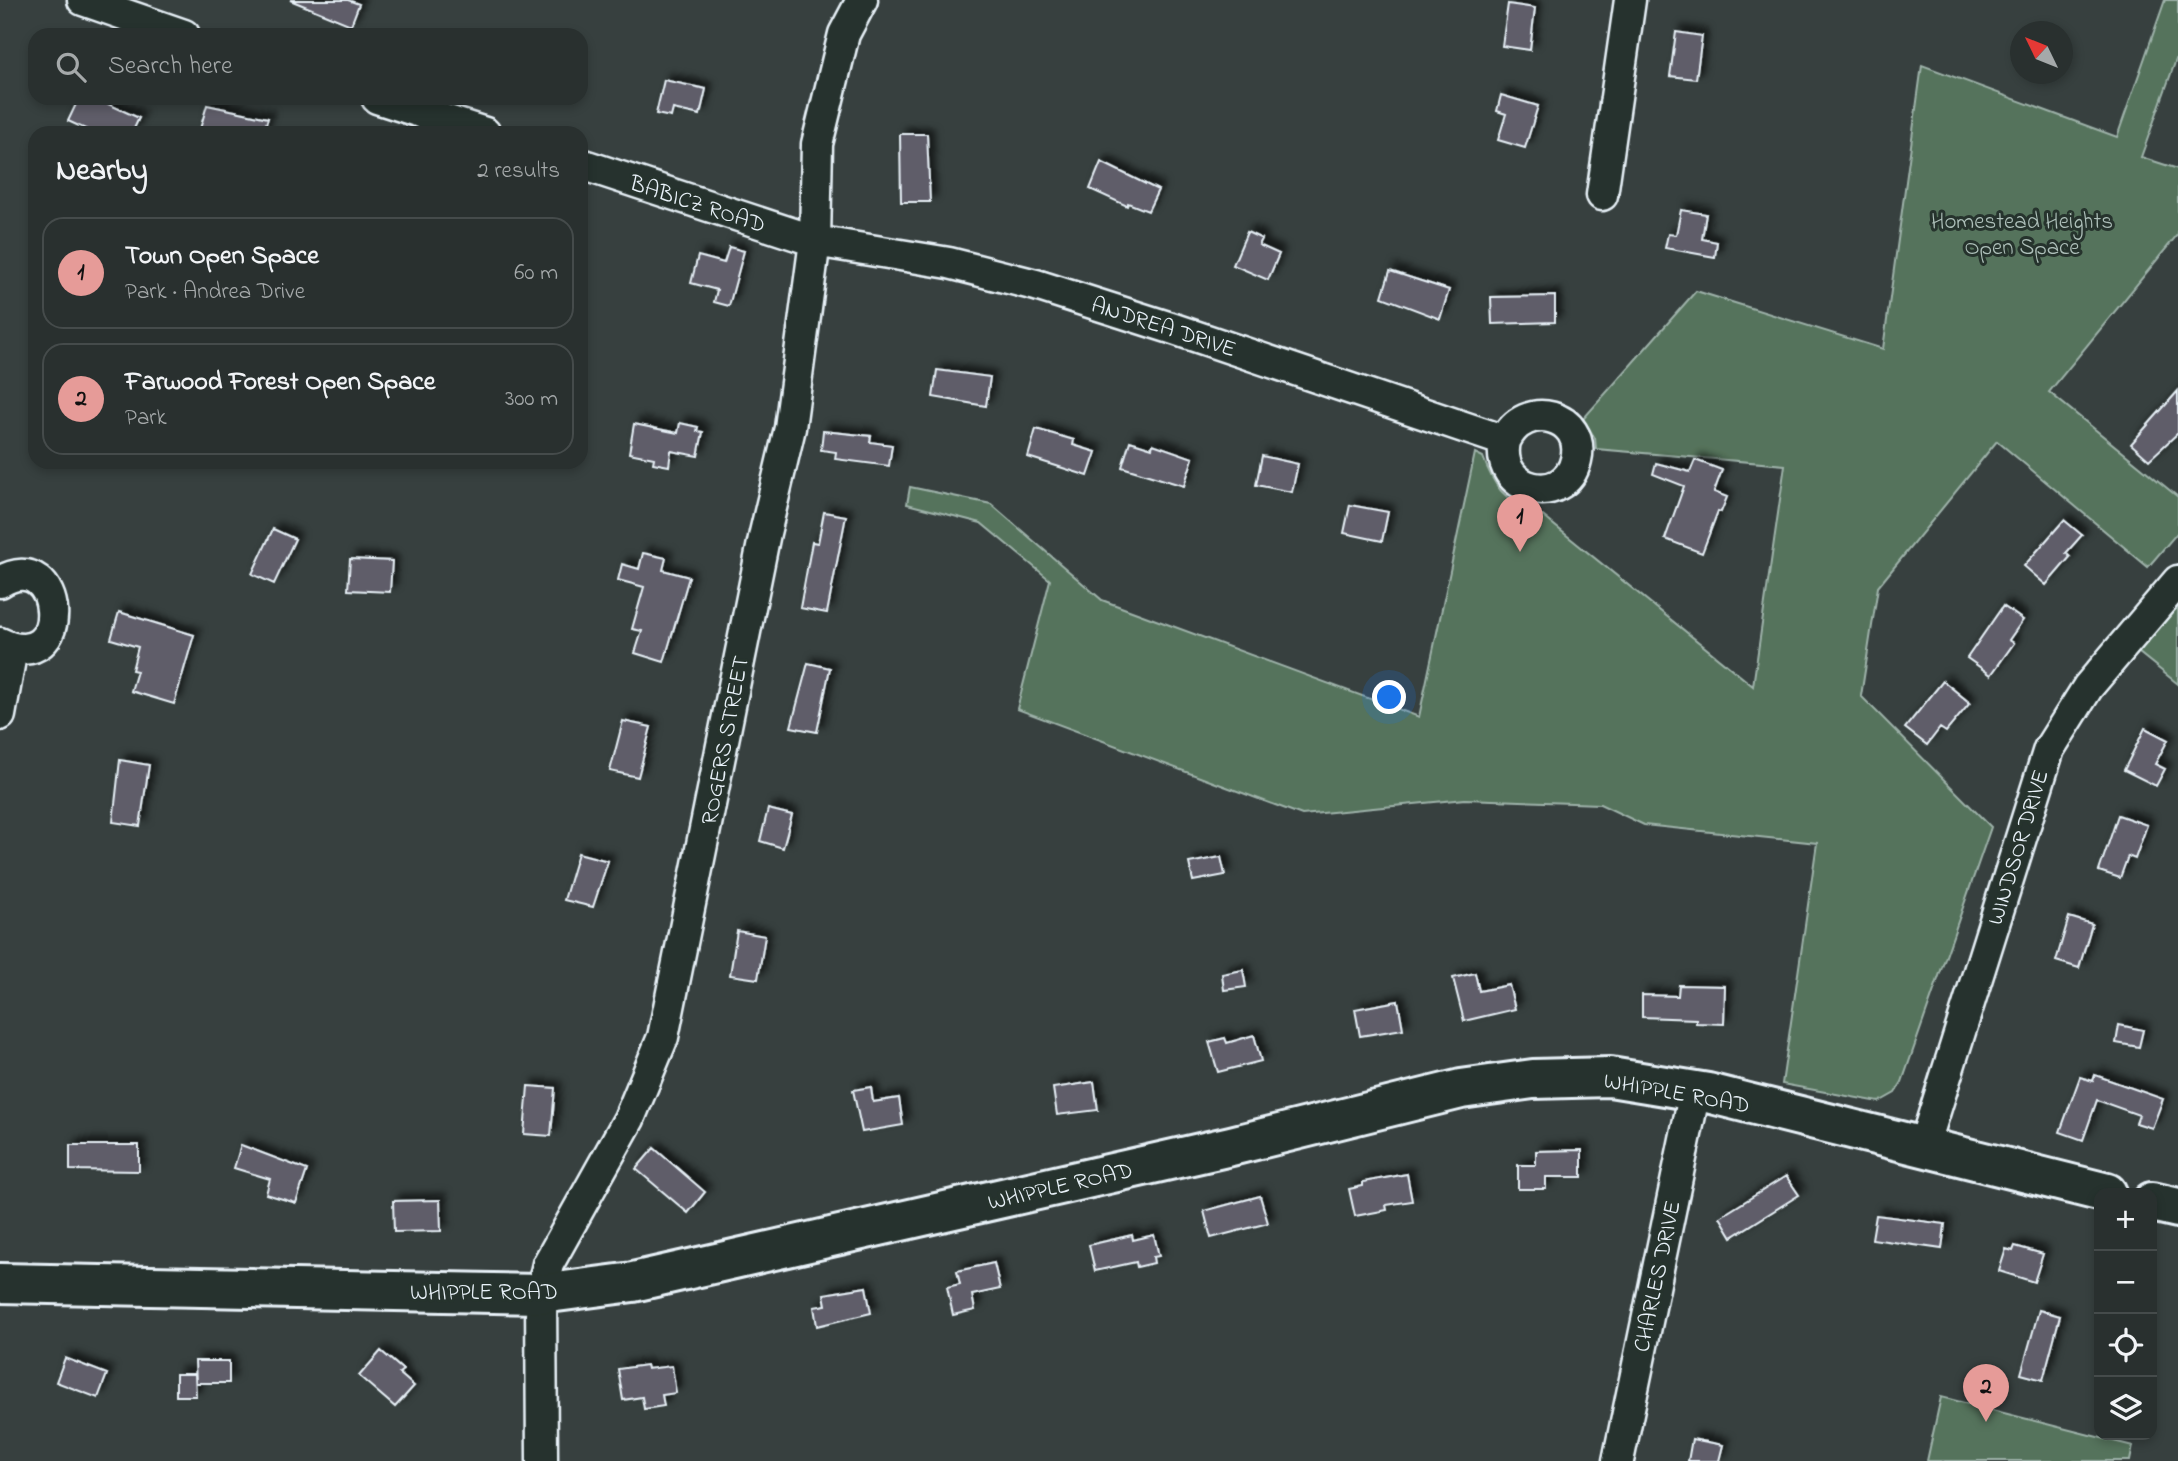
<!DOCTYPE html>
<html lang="en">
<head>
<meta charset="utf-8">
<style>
  :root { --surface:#29302f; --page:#353c3b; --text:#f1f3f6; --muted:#a5a9aa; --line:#454b4b; --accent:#e69b98 }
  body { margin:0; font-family:"Indie Flower",sans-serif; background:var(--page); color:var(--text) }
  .controls { position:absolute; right:21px; bottom:21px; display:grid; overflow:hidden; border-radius:14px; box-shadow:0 4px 10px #0003 }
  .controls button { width:63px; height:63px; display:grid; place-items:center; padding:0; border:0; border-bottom:2px solid var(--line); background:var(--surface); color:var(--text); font:35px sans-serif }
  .compass { position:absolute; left:2010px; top:21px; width:63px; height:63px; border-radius:50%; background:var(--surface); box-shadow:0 4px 10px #0003; rotate:313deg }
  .you { position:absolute; left:1390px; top:698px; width:24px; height:24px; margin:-18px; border:5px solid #fff; border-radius:50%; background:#1a73e8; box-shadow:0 0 0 10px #1a73e833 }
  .badge { display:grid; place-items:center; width:46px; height:46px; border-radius:50%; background:var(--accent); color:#111; font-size:23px; font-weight:700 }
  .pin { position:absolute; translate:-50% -58px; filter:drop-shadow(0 2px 4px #0008) }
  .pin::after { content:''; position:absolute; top:37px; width:24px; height:21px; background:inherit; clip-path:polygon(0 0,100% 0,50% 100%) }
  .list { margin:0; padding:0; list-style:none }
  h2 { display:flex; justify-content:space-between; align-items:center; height:91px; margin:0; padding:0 28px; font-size:30px }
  h2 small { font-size:23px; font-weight:400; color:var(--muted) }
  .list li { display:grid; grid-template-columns:46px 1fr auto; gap:21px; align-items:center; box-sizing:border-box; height:112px; margin:0 14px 14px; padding:0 14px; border:2px solid var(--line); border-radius:21px }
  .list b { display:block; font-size:26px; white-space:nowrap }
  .list p { margin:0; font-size:23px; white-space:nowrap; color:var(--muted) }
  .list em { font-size:23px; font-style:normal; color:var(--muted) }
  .icon { flex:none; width:38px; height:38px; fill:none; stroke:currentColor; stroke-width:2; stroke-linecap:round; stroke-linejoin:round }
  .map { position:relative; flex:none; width:2178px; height:1461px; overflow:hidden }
  .search { position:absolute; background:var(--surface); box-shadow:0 4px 10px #0003; left:28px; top:28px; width:560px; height:77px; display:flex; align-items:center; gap:18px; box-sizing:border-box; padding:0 24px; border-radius:21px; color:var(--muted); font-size:26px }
  .panel { position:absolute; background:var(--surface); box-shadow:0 4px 10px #0003; left:28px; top:126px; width:560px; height:343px; border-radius:21px }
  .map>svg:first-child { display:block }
  .green { fill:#55735b; stroke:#9eb2aa; stroke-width:2 }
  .building { fill:#5f5d69; stroke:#e8f1f8; stroke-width:2; filter:url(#shadow) }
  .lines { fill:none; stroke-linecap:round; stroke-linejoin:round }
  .minor-casing { stroke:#e8f1f8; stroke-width:35 }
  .major-casing { stroke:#e8f1f8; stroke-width:44 }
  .minor { stroke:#26332d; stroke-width:30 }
  .major { stroke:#26332d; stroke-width:38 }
  .labels { text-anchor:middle; stroke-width:6; stroke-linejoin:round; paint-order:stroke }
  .street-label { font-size:23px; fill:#e8f1f8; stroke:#26332d }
  .park-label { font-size:23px; fill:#adbfb9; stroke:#26332d }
</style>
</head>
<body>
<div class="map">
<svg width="2178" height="1461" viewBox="0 0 2178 1461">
  <defs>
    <filter id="shadow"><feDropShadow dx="6" dy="-6" stdDeviation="3.5" flood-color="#0009"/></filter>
  </defs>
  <rect width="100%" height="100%" fill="#37403f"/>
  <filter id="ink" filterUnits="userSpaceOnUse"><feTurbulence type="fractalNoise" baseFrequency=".0143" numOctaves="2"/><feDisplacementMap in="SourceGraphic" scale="14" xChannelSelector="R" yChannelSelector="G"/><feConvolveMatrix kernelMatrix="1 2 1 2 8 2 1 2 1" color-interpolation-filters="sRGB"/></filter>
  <g filter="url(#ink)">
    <!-- green -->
    <path class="green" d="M2165,0H2178V54L2141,157L2178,169V234L2049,392L2178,497V532L2148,567L1997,441L1878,587L1861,696L1991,827L1902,1082L1895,1093L1879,1102L1782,1084L1817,843L1644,825L1600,804L1465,799L1302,815L1017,709L1050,580L981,523L907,504L910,487L991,504L1102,600L1419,717L1475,453L1483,457C1493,484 1504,503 1534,509L1753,686L1785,465L1596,449L1595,438L1583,419L1696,291L1883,349L1922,65L2117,137Z
      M2178,605V684L2138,652Z
      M1941,1397L2133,1446L2130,1461H1927Z"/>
    <!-- building -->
    <path class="building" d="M290,0H348L359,4L351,25Z
      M1508,4L1535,8L1530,50L1502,46Z
      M1676,32L1702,36L1696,79L1670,76Z
      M664,80L706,89L700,115L673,109L671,117L656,114Z
      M1501,95L1538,106L1525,148L1498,140L1506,114L1497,111Z
      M79,98H95L139,118L132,133H94L68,121Z
      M207,105L268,118L263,133H213L200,129Z
      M900,134H927L930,202H901Z
      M1101,162L1158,190L1148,211L1128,203L1127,206L1090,189Z
      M1681,210L1706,214L1702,239L1717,242L1715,257L1665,248L1668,234L1676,235Z
      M1247,232L1262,239L1259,245L1279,254L1268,280L1233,265Z
      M729,247L744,251L729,306L714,302L717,290L691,283L698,256L724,263Z
      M1390,271L1449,290L1440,319L1382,297Z
      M1555,296V322L1492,324L1491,297Z
      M937,370L990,377L986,406L933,397Z
      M2178,391V433L2149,460L2131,444Z
      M680,423L698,427L697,431L703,432L698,456L671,451L669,466L653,463L654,458L629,453L634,424L678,433Z
      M1036,429L1074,440L1073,445L1096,452L1088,476L1028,457Z
      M823,431L871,436L870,442L892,445L889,466L835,459L836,452L821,450Z
      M1130,441L1152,448L1153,444L1193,458L1184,486L1122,467Z
      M1262,456L1298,464L1292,492L1256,485Z
      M1695,460L1722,470L1714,492L1727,497L1721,512L1718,511L1702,553L1665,539L1684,486L1653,474L1656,463L1690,472Z
      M1350,505L1388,512L1382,541L1344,533Z
      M824,512L846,516L827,613L800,608L812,542L818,543Z
      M2064,520L2082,535L2066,553L2070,557L2046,585L2024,566Z
      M273,529L295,539L274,584L252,574Z
      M643,553L666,558L663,570L689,577L664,662L635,653L642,631L632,629L644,587L618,580L622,564L639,569Z
      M350,559L392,561L390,592L348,590Z
      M2003,606L2023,620L2009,640L2014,643L1991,675L1967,658Z
      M119,612L194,635L174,704L131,691L137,671L132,670L138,647L111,639Z
      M808,663L830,668L817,732L791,727Z
      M1943,681L1970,703L1946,732L1940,728L1927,745L1905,728Z
      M623,721L651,727L638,777L610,771Z
      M2145,728L2168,740L2155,764L2165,769L2156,786L2124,770Z
      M120,760L149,765L140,826L113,822Z
      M768,809L792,815L783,848L760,841Z
      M2118,815L2147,825L2135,859L2128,856L2120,878L2099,871Z
      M578,853L608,861L593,907L564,900Z
      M1221,857L1225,875L1193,881L1189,863Z
      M2069,917L2092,924L2079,968L2056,961Z
      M737,931L765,936L758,979L730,975Z
      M1243,970L1246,987L1224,990L1222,974Z
      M1475,973L1479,991L1509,985L1515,1009L1464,1021L1453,978Z
      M1679,985L1725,986L1724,1024L1696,1023V1019L1642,1017V995L1678,996Z
      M1398,1001L1403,1029L1360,1036L1355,1009Z
      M2119,1025L2143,1030L2139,1047L2116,1043Z
      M1254,1035L1261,1061L1218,1072L1209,1042L1225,1038L1227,1043Z
      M2095,1075L2163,1099L2152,1128L2136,1123L2139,1115L2097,1100L2083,1140L2060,1132L2080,1077L2093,1081Z
      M1094,1082L1098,1110L1057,1115L1053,1088Z
      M528,1086L555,1088L551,1136L524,1134Z
      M871,1087L873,1102L899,1098L903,1125L862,1132L853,1090Z
      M70,1145H139V1171L70,1170Z
      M241,1145L307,1170L296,1203L266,1194L270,1179L234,1168Z
      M654,1148L705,1192L688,1213L636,1169Z
      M1582,1150V1177H1546V1189H1518V1165H1536V1151Z
      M1407,1174L1412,1201L1386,1205L1387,1210L1355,1216L1349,1189L1363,1186V1182Z
      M1786,1176L1799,1195L1732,1237L1720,1217Z
      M1260,1196L1268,1223L1211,1238L1204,1211Z
      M440,1200L441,1231L394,1232L393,1201Z
      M1876,1215L1945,1224L1942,1249L1872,1239Z
      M1132,1235L1133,1240L1154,1235L1159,1256L1153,1257L1154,1263L1137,1267L1136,1262L1095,1271L1089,1245Z
      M2015,1246L2043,1254L2034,1282L1999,1271L2006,1249L2013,1251Z
      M994,1263L1000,1289L972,1295L975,1310L953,1315L947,1287L960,1284L957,1271Z
      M866,1287L871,1313L817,1326L814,1307L826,1305L824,1294Z
      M2039,1310L2060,1316L2043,1380L2021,1374Z
      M381,1351L403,1370L399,1373L414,1386L395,1407L359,1376Z
      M65,1358L107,1374L98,1398L56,1382Z
      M195,1361H229V1383H196Z
      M646,1365L647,1369L672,1366L676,1393L662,1395L664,1406L644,1409L642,1397L623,1400L618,1369Z
      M176,1374H195L196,1396H176Z
      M1692,1439L1723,1445L1719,1461H1688Z"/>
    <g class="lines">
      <defs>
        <path id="minor" d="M83,0L184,35
          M377,98L485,133
          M581,164L815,241L949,263L1036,285L1171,328L1505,441C1494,492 1565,508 1576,460C1587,415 1524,398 1505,441
          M1602,195L1630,0
          M0,582C64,543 75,678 0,643
          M0,715L12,648
          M1923,1149L2049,749L2088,687L2178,581
          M542,1461L541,1294L548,1264L629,1119L663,1037L765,533L790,428L815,241L817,144L844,34L862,0
          M1618,1461L1695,1091"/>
        <path id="major" d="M2152,1202L2178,1208
          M0,1283L541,1294L633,1282L1231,1146L1461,1089L1533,1079L1610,1077L1708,1093L2107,1193"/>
      </defs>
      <!-- minor casing -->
      <use href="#minor" class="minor-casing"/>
      <!-- major casing -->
      <use href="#major" class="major-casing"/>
      <!-- minor -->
      <use href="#minor" class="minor"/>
      <!-- major -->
      <use href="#major" class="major"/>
    </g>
  </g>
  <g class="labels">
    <!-- street labels -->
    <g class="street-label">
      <text transform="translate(698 203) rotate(18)" y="8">BABICZ ROAD</text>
      <text transform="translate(1164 326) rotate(18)" y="8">ANDREA DRIVE</text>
      <text transform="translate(724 740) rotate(-79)" y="8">ROGERS STREET</text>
      <text transform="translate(2017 847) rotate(-73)" y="8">WINDSOR DRIVE</text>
      <text transform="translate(1677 1092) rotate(10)" y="8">WHIPPLE ROAD</text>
      <text transform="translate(1060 1185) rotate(-13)" y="8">WHIPPLE ROAD</text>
      <text transform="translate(1656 1276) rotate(-78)" y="8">CHARLES DRIVE</text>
      <text x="484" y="1299">WHIPPLE ROAD</text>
    </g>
    <!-- park labels -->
    <g class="park-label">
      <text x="2022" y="228">Homestead Heights<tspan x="2022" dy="26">Open Space</tspan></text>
    </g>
  </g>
</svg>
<div class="controls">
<button>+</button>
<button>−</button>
<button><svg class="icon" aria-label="locate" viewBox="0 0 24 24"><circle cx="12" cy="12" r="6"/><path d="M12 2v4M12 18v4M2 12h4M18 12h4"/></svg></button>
<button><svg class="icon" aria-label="layers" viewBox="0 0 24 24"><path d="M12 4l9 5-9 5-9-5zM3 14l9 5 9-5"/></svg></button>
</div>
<svg class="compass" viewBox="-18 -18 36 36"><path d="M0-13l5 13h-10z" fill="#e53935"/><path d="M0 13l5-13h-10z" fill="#a5a9aa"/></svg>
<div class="you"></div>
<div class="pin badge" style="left:1520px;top:552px">1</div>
<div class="pin badge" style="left:1986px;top:1422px">2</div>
<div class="search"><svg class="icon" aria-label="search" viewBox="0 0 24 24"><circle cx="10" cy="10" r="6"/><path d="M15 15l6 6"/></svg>Search here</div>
<section class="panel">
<h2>Nearby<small>2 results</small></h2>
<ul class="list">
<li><span class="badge">1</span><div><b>Town Open Space</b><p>Park · Andrea Drive</p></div><em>60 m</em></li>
<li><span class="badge">2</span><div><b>Farwood Forest Open Space</b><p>Park</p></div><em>300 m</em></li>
</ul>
</section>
</div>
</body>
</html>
